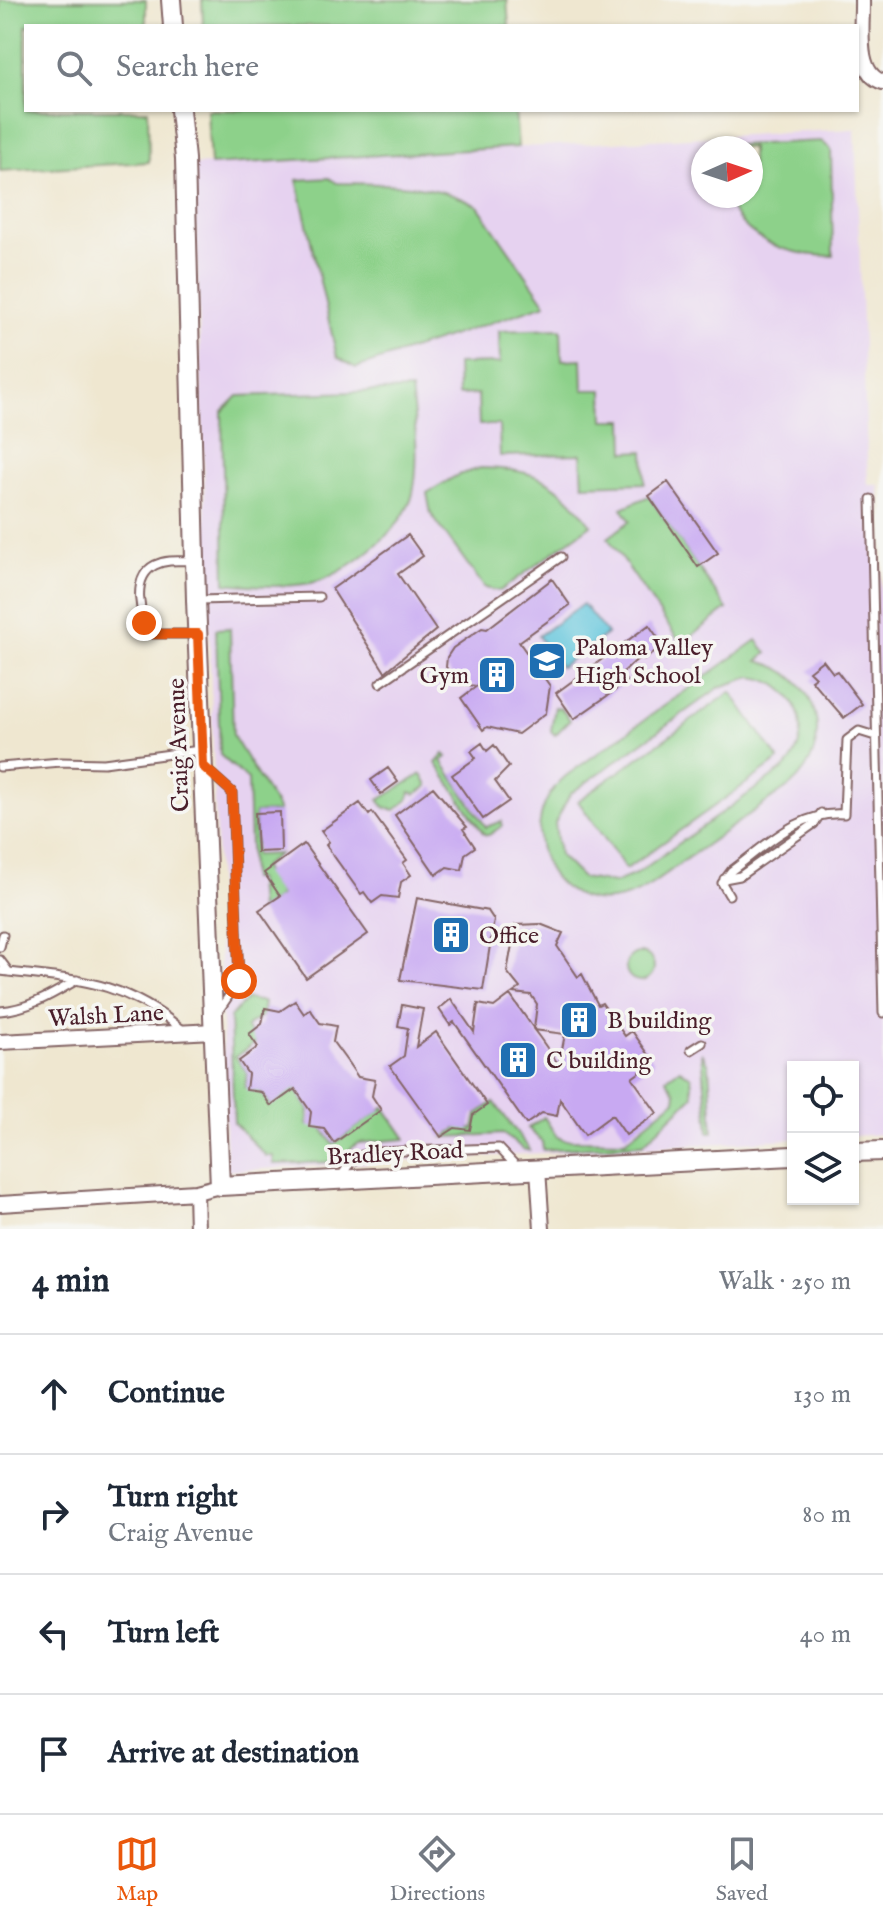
<!DOCTYPE html>
<html lang="en">
<head>
<meta charset="utf-8">
<style>
  :root { --surface:#fff; --page:#f2f2f3; --text:#1f2937; --muted:#747a83; --line:#e0e1e3; --accent:#ea580c }
  body { margin:0; font-family:"IM FELL English",serif; background:var(--page); color:var(--text) }
  .controls { position:absolute; right:24px; bottom:24px; display:grid; overflow:hidden; border-radius:0px; box-shadow:0 2px 6px #0004 }
  .controls button { width:72px; height:72px; display:grid; place-items:center; padding:0; border:0; border-bottom:2px solid var(--line); background:var(--surface); color:var(--text); font:40px sans-serif }
  .compass { position:absolute; left:691px; top:136px; width:72px; height:72px; border-radius:50%; background:var(--surface); box-shadow:0 2px 6px #0004; rotate:87deg }
  .stop { position:absolute; width:24px; height:24px; margin:-18px; border:6px solid #ea580c; border-radius:50%; background:#fff }
  .stop.end { background:#ea580c; border-color:#fff; box-shadow:0 2px 8px #0008 }
  .list { margin:0; padding:0; list-style:none }
  h2 { display:flex; justify-content:space-between; align-items:center; height:104px; margin:0; padding:0 32px; font-size:34px }
  h2 small { font-size:26px; font-weight:400; color:var(--muted) }
  .list li { display:grid; grid-template-columns:52px 1fr auto; gap:24px; align-items:center; box-sizing:border-box; height:120px; padding:0 32px; border-top:2px solid var(--line) }
  .list b { display:block; font-size:30px; white-space:nowrap }
  .list p { margin:0; font-size:26px; white-space:nowrap; color:var(--muted) }
  .list em { font-size:26px; font-style:normal; color:var(--muted) }
  .icon { flex:none; width:44px; height:44px; fill:none; stroke:currentColor; stroke-width:2; stroke-linecap:round; stroke-linejoin:round }
  .map { position:relative; flex:none; width:883px; height:1229px; overflow:hidden }
  .search { position:absolute; background:var(--surface); box-shadow:0 2px 6px #0004; left:24px; right:24px; top:24px; height:88px; display:flex; align-items:center; gap:20px; box-sizing:border-box; padding:0 28px; border-radius:0px; color:var(--muted); font-size:30px }
  .sheet { height:584px; background:var(--surface) }
  nav { display:flex; justify-content:space-around; align-items:center; box-sizing:border-box; height:112px; border-top:2px solid var(--line); background:var(--surface); font-size:22px; color:var(--muted) }
  nav a { display:grid; justify-items:center; gap:4px }
  nav .on { color:var(--accent) }
  .map>svg:first-child { display:block }
  .built { fill:#e6d2f0; fill-rule:evenodd }
  .green { fill:#8dd18a; stroke:#6c785a; stroke-width:2; fill-rule:evenodd }
  .water { fill:#5dc4db; stroke:#547283; stroke-width:2 }
  .building { fill:#c8a9f2; fill-rule:evenodd }
  .lines { fill:none; stroke-linecap:round; stroke-linejoin:round }
  .service-casing { stroke:#846565; stroke-width:11 }
  .minor-casing { stroke:#846565; stroke-width:18 }
  .tertiary-casing { stroke:#846565; stroke-width:22 }
  .service { stroke:#fff; stroke-width:7 }
  .minor { stroke:#fff; stroke-width:14 }
  .tertiary { stroke:#fff; stroke-width:18 }
  .route { stroke:#ea580c; stroke-width:10 }
  .labels { text-anchor:middle; stroke-width:7; stroke-linejoin:round; paint-order:stroke }
  .poi-label { font-size:24px; fill:#4a1f2b; stroke:#f6f6f2; text-anchor:start }
  .street-label { font-size:24px; fill:#4a1f2b; stroke:#f6f6f2 }
</style>
</head>
<body>
<div class="map">
<svg width="883" height="1229" viewBox="0 0 883 1229">
  <rect width="100%" height="100%" fill="#f6f6f2"/>
  <filter id="ink" filterUnits="userSpaceOnUse"><feTurbulence type="fractalNoise" baseFrequency=".0125" numOctaves="2"/><feDisplacementMap in="SourceGraphic" scale="16" xChannelSelector="R" yChannelSelector="G"/><feConvolveMatrix kernelMatrix="1 2 1 2 8 2 1 2 1" color-interpolation-filters="sRGB"/></filter>
  <filter id="wash" filterUnits="userSpaceOnUse"><feTurbulence type="fractalNoise" baseFrequency=".006" numOctaves="4" result="noise"/><feDisplacementMap in="SourceGraphic" scale="32" xChannelSelector="R" yChannelSelector="G"/><feGaussianBlur stdDeviation="1.8" result="paint"/><feColorMatrix in="noise" values="0 0 0 0 0 0 0 0 0 0 0 0 0 0 0 0 0 1.4 0 .05"/><feComposite in="paint" operator="in"/></filter>
  <g filter="url(#wash)">
    <rect width="100%" height="100%" fill="#efe7d0"/>
    <!-- built -->
    <path class="built" d="M855,129L868,485H879L883,679V1134L853,1136V1067H793V1139L227,1171L194,165ZM703,148H751V196H703Z"/>
    <!-- green -->
    <path class="green" d="M0,0H146V26H26V110H148L149,162L0,171Z
      M202,0H507L509,26H203Z
      M207,110H515L518,147L210,165Z
      M821,141L831,149L833,256C786,256 745,241 723,196H751V148L717,146Z
      M329,178L337,183C385,184 435,182 478,206L546,304L356,368L337,357L297,180Z
      M561,329L562,360L582,359L583,390H603L604,420H624L625,452L644,451L645,483L583,485L581,454L500,456L499,425H479L478,394L458,395L457,364L500,363L499,331Z
      M411,390C415,424 420,459 413,493C407,527 344,577 311,583C284,588 252,586 225,583L222,412L238,396Z
      M480,468C534,468 560,481 591,525L500,591L485,588L431,514L427,493L456,476Z
      M649,496L727,609L681,644L608,538L630,521L622,508Z
      M230,628L233,736L278,809V812L255,813V855L279,854L262,867L280,896L259,910L257,879H251L248,780L220,755L216,629Z
      M757,640L767,653L758,661C819,674 838,745 790,786C755,810 720,835 685,860C665,874 646,892 622,898C548,917 509,823 567,775ZM751,677C797,681 817,732 786,767L636,874L614,883L582,878L559,855L555,823L570,794L720,687Z
      M731,692L779,760L626,869L578,801Z
      M555,707L561,708L570,720L555,735L551,731Z
      M444,754L447,757L442,761L486,827L502,821V826L489,835L484,834L436,763Z
      M422,774L428,786L416,794L410,792L408,800L395,810L385,808L379,800Z
      M626 967a14 14 0 1 1 28 0a14 14 0 1 1-28 0Z
      M247,999L264,1002L262,1016L246,1027L256,1042L236,1057L247,1073L245,1087L259,1090L270,1105L295,1088L309,1110L307,1125L321,1127L333,1144L384,1107L406,1139L358,1143L334,1162L274,1164L273,1156H266L234,1123L230,1017Z
      M702,1052L709,1065L713,1132H709Z
      M680,1069L691,1077L693,1096L643,1144L543,1150L542,1142L528,1128L544,1117L557,1137L564,1140L625,1141L675,1100L676,1093L666,1079Z
      M494,1102L530,1150H525L503,1134L445,1137L459,1127L474,1129L477,1114Z"/>
    <!-- water -->
    <path class="water" d="M583,604L607,634L560,667L538,636Z"/>
    <g id="blocks">
      <!-- building -->
      <path class="building" d="M668,482L718,553L698,567L649,496Z
        M408,535L423,556L398,574L436,630L385,672L332,589Z
        M552,579L570,605L519,642L550,686L546,713L518,734L487,727L483,730L461,698L477,686L458,684L446,667L447,657L453,648L482,628L487,629Z
        M649,625L663,645L644,660L641,656L621,674L627,682L574,719L556,693Z
        M823,660L833,673L837,671L862,704L844,718L811,680L815,677L809,671Z
        M482,743L487,751L494,745L509,767L495,781L509,801L483,819L452,775L476,758L471,751Z
        M388,768L398,782L381,794L371,780Z
        M433,787L467,827L463,829L475,847L465,854L462,870L447,867L436,875L395,815Z
        M360,803L369,815L372,812L407,860L403,863L411,875L401,882L398,898L382,896L372,903L364,892L361,894L326,845L329,842L321,831Z
        M280,812L281,851L257,852L255,813Z
        M304,844L368,934L306,978L259,910L280,896L264,873Z
        M417,898L488,911L494,920L483,990L400,980Z
        M540,924L563,933L557,946L578,977L582,974L598,1005L602,1003L625,1036L632,1031L654,1062L632,1078L657,1113L626,1135L612,1115L585,1135L560,1099L557,1116L542,1113L526,1124L454,1022L450,1025L439,1009L451,999L474,1032L478,1004L494,1007L510,995L534,1029L537,1004L531,995L513,993L520,988L507,972L513,939L519,928L516,925ZM534,1030L565,1034L559,1065L540,1038Z
        M295,1001L304,1014L310,1009L320,1023L336,1026L333,1042L349,1064L358,1077L375,1080L372,1096L381,1110L334,1143L324,1129L309,1127L311,1112L295,1089L271,1106L261,1092L246,1090L248,1074L239,1061L258,1047L249,1034L262,1024L265,1008L280,1011Z
        M402,1005L423,1009L416,1047L436,1032L487,1105L473,1115L470,1130L455,1128L441,1137L390,1066L404,1056L408,1028L398,1026Z"/>
    </g>
  </g>
  <g filter="url(#ink)">
    <use href="#blocks" fill-opacity="0" stroke="#846565" stroke-width="2"/>
    <g class="lines">
      <defs>
        <path id="service" d="M871,499L883,1013
          M193,561C180,561 167,559 155,565C131,577 139,617 152,634H195
          M199,600L319,597
          M380,683L561,557
          M0,767L61,762L104,763L200,750
          M205,768L232,792L239,981L217,1013
          M724,879L740,876L814,824L821,813
          M729,895L722,883L731,871C765,846 800,810 844,814L847,740L859,731L875,736
          M0,947L3,935
          M0,960L9,972
          M0,971C77,980 122,979 184,1031
          M0,1011C29,1009 53,994 77,980
          M691,1050L702,1043
          M340,1178C350,1162 355,1155 374,1152L499,1148L519,1169"/>
        <path id="minor" d="M862,0C863,23 854,74 883,82
          M0,1042L214,1031
          M538,1169L542,1229
          M196,1192L197,1229
          M0,1204L196,1192L220,1186"/>
        <path id="tertiary" d="M171,0L173,26
          M180,110L185,159L196,600L220,1186L793,1156
          M853,1152L883,1151"/>
      </defs>
      <!-- service casing -->
      <use href="#service" class="service-casing"/>
      <!-- minor casing -->
      <use href="#minor" class="minor-casing"/>
      <!-- tertiary casing -->
      <use href="#tertiary" class="tertiary-casing"/>
      <!-- service -->
      <use href="#service" class="service"/>
      <!-- minor -->
      <use href="#minor" class="minor"/>
      <!-- tertiary -->
      <use href="#tertiary" class="tertiary"/>
    </g>
  </g>
  <g class="lines" filter="url(#ink)">
    <!-- route -->
    <path class="route" d="M144,623L152,634H198L203,766L232,792L239,981"/>
  </g>
  <!-- icons -->
  <defs>
    <symbol id="school-square" viewBox="-11 -11 22 22"><rect x="-9" y="-9" width="18" height="18" rx="4" fill="#1f6fb2" stroke="#f6f6f2"/><path d="M0-5L7-2L0 1L-7-2ZM-4 1L0 2.5L4 1V4Q0 6-4 4Z" fill="#fff"/></symbol>
    <symbol id="building-square" viewBox="-11 -11 22 22"><rect x="-9" y="-9" width="18" height="18" rx="4" fill="#1f6fb2" stroke="#f6f6f2"/><path d="M-4-6H4V6H1V3H-1V6H-4ZM-2.5-4.3h1.7v1.8h-1.7ZM.8-4.3h1.7v1.8H.8ZM-2.5-1h1.7V.8h-1.7ZM.8-1h1.7V.8H.8Z" fill="#fff"/></symbol>
  </defs>
  <g fill-rule="evenodd">
    <use href="#school-square" x="525" y="639" width="44" height="44"/>
    <use href="#building-square" x="475" y="653" width="44" height="44"/>
    <use href="#building-square" x="429" y="913" width="44" height="44"/>
    <use href="#building-square" x="557" y="998" width="44" height="44"/>
    <use href="#building-square" x="496" y="1038" width="44" height="44"/>
  </g>
  <g class="labels">
    <!-- poi labels -->
    <g class="poi-label">
      <text x="575" y="655">Paloma Valley<tspan x="575" dy="28">High School</tspan></text>
      <text x="469" y="683" text-anchor="end">Gym</text>
      <text x="479" y="943">Office</text>
      <text x="607" y="1028">B building</text>
      <text x="546" y="1068">C building</text>
    </g>
    <!-- street labels -->
    <g class="street-label">
      <text transform="translate(178 745) rotate(-92)" y="8">Craig Avenue</text>
      <text transform="translate(106 1015) rotate(-3)" y="8">Walsh Lane</text>
      <text transform="translate(395 1153) rotate(-3)" y="8">Bradley Road</text>
    </g>
  </g>
</svg>
<div class="controls">
<button><svg class="icon" aria-label="locate" viewBox="0 0 24 24"><circle cx="12" cy="12" r="6"/><path d="M12 2v4M12 18v4M2 12h4M18 12h4"/></svg></button>
<button><svg class="icon" aria-label="layers" viewBox="0 0 24 24"><path d="M12 4l9 5-9 5-9-5zM3 14l9 5 9-5"/></svg></button>
</div>
<svg class="compass" viewBox="-18 -18 36 36"><path d="M0-13l5 13h-10z" fill="#e53935"/><path d="M0 13l5-13h-10z" fill="#747a83"/></svg>
<div class="stop" style="left:239px;top:981px"></div>
<div class="stop end" style="left:144px;top:623px"></div>
<div class="search"><svg class="icon" aria-label="search" viewBox="0 0 24 24"><circle cx="10" cy="10" r="6"/><path d="M15 15l6 6"/></svg>Search here</div>
</div>
<section class="sheet">
<h2>4 min<small>Walk · 250 m</small></h2>
<ul class="list">
<li><svg class="icon" aria-label="ahead" viewBox="0 0 24 24"><path d="M12 20V5M6 11l6-6 6 6"/></svg><div><b>Continue</b></div><em>130 m</em></li>
<li><svg class="icon" aria-label="right" viewBox="0 0 24 24"><path d="M7 20v-9h11M14 6l5 5-5 5"/></svg><div><b>Turn right</b><p>Craig Avenue</p></div><em>80 m</em></li>
<li><svg class="icon" aria-label="left" viewBox="0 0 24 24"><path d="M17 20v-9H6M10 6l-5 5 5 5"/></svg><div><b>Turn left</b></div><em>40 m</em></li>
<li><svg class="icon" aria-label="arrive" viewBox="0 0 24 24"><path d="M6 21V4h12l-3 4 3 4H6"/></svg><div><b>Arrive at destination</b></div></li>
</ul>
</section>
<nav>
<a class="on"><svg class="icon" aria-label="map" viewBox="0 0 24 24"><path d="M3 6l6-2 6 2 6-2v14l-6 2-6-2-6 2zM9 4v14M15 6v14"/></svg>Map</a>
<a><svg class="icon" aria-label="directions" viewBox="0 0 24 24"><path d="M12 3l9 9-9 9-9-9zM9 14v-3h6M13 9l2 2-2 2"/></svg>Directions</a>
<a><svg class="icon" aria-label="saved" viewBox="0 0 24 24"><path d="M7 4h10v16l-5-4-5 4z"/></svg>Saved</a>
</nav>
</body>
</html>
